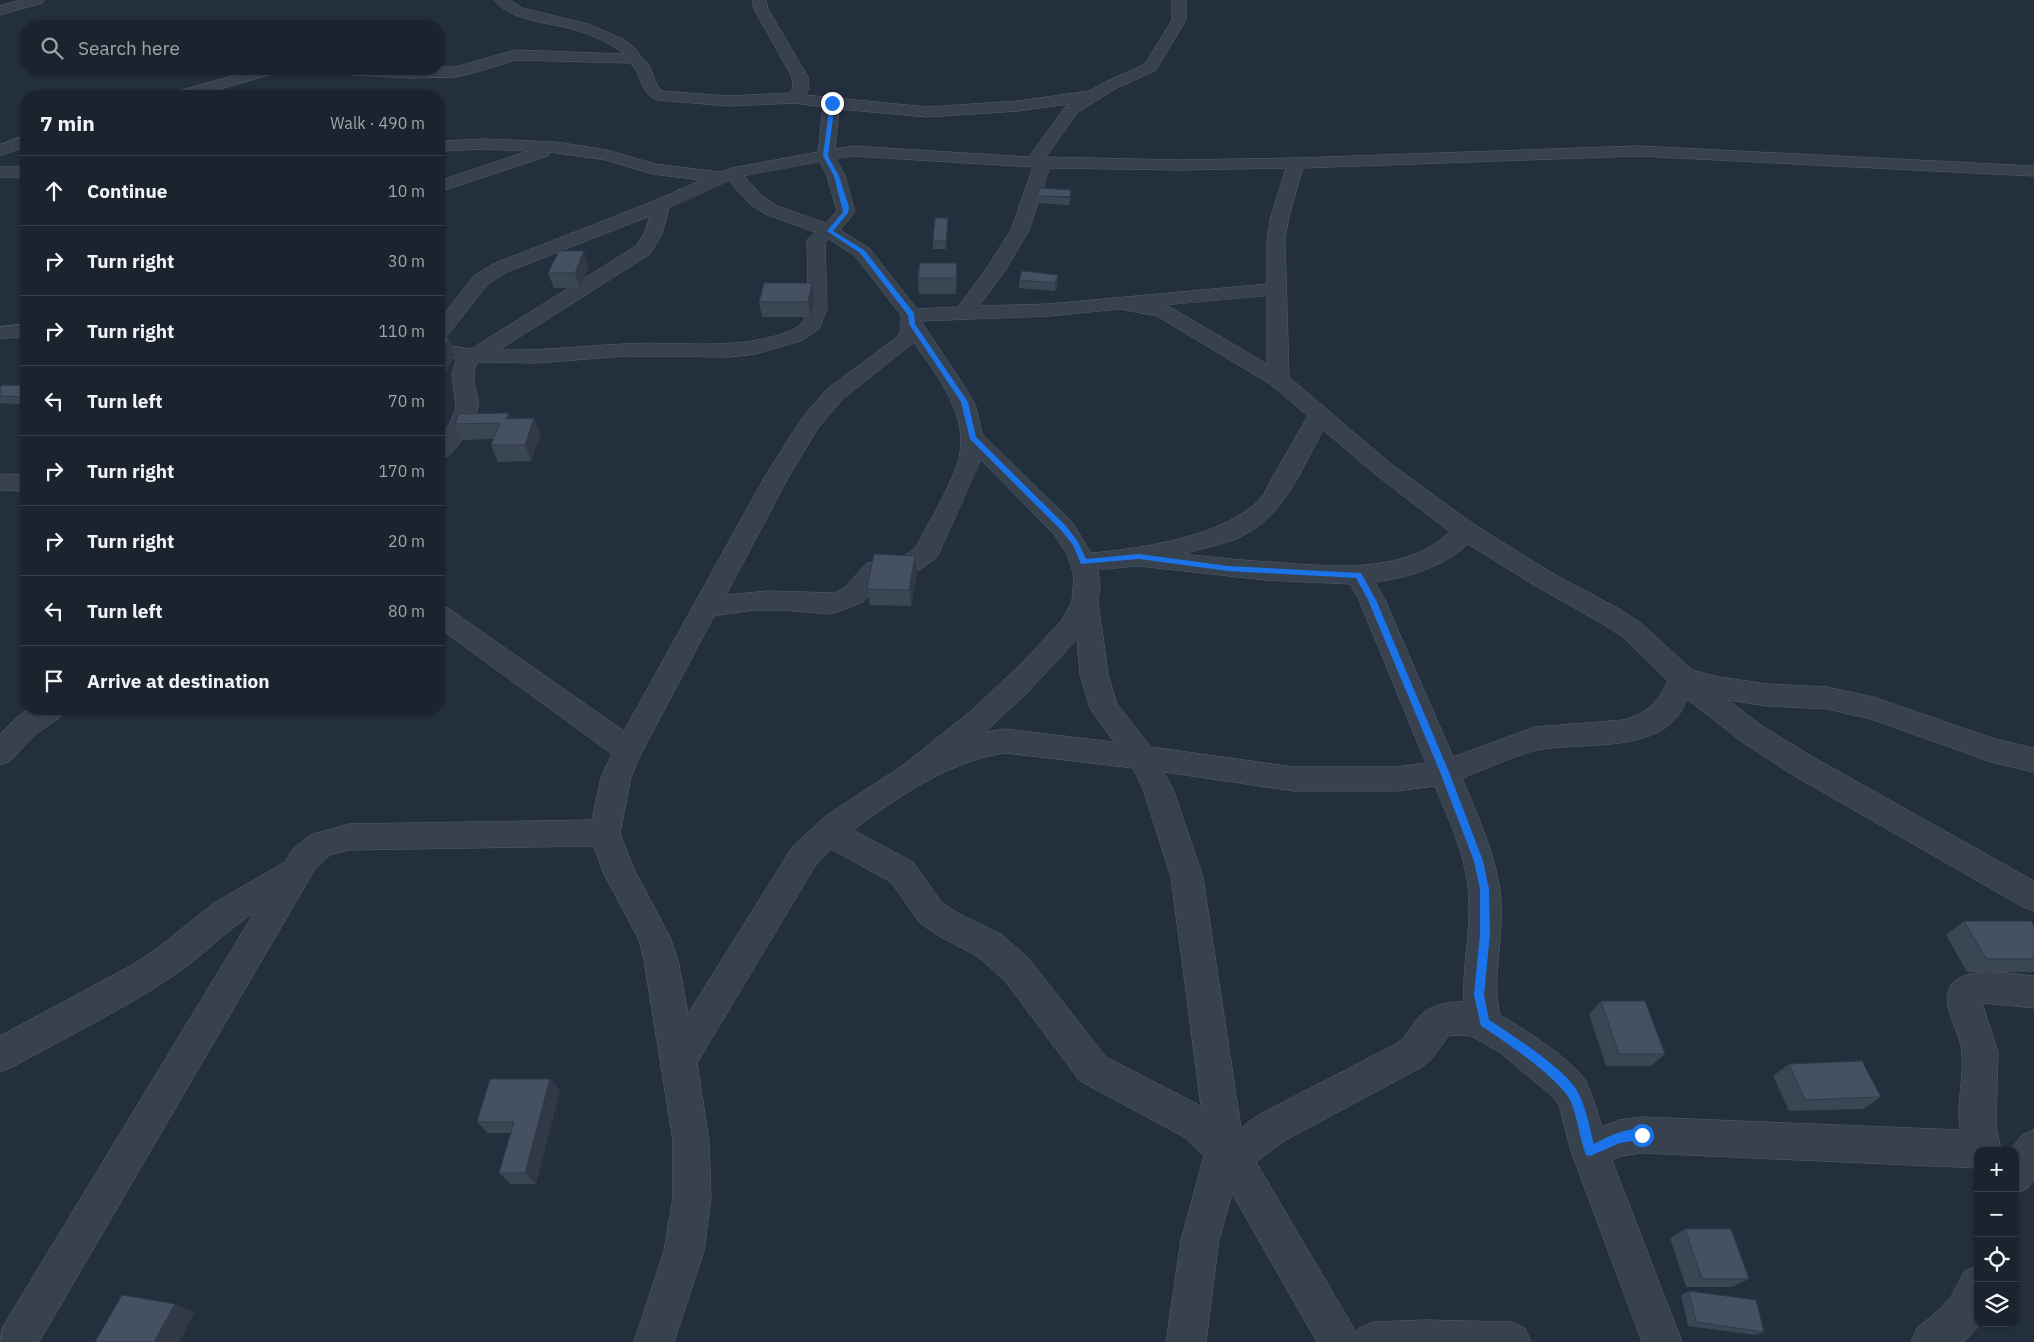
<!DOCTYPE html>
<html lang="en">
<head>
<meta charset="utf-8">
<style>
  :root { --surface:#1b232e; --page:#282f3a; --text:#f1f3f6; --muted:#a0a4aa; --line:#39404a }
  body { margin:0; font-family:"IBM Plex Sans",sans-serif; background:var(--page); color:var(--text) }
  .controls { position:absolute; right:15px; bottom:15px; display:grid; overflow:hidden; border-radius:10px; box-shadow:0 1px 4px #0004 }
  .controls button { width:45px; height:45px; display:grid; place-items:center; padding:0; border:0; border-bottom:1px solid var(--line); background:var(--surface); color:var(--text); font:25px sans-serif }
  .stop { position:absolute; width:15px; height:15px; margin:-11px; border:4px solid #1a73e8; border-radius:50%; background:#fff }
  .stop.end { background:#1a73e8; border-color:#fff; box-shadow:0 1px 5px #0008 }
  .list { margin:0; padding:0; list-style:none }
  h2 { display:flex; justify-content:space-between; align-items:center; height:65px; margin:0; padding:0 20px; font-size:21px }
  h2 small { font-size:16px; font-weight:400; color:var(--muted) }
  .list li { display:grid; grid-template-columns:32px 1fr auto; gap:15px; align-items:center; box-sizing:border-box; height:70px; padding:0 20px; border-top:1px solid var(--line) }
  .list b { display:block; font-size:19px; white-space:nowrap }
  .list em { font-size:16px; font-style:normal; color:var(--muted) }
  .icon { flex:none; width:28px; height:28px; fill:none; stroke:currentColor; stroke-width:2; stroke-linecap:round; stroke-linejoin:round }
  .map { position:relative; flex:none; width:2034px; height:1342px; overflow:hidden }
  .search { position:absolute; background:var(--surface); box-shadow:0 1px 4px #0004; left:20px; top:20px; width:425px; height:55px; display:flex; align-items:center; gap:12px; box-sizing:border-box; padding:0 18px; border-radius:20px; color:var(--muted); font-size:19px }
  .panel { position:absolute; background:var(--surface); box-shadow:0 1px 4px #0004; left:20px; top:90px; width:425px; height:625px; border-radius:20px }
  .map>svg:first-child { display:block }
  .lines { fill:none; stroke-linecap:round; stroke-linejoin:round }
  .street-casing { stroke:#565f6c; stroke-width:1 }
  .street { fill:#38414e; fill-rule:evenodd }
  .wall { fill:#3b4654 }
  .shaded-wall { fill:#303945 }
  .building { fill:#455162; stroke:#303945 }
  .route { fill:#1a73e8 }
</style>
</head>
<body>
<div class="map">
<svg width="2034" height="1342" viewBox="0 0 2034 1342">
  <rect width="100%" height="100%" fill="#242f3e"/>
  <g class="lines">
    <defs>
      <path id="street" d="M22,0H44L42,3L0,15V6Z
        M494,0H510L522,8L588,24L623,39L636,49L641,57L648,63L658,87L662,91L728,96L790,93L793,88L792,77L754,9L752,0H766L768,9L808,77L809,88L805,95L927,107L1018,101L1089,91L1101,84L1145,64L1172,20V0H1186V20L1156,70L1113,90L1077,113L1046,157L1180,160L1296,158L1638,146L2034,166V176L1638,156L1303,168L1289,216L1285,239L1289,377L1391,464L1475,525L1552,573L1621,610L1642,624L1692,670L1719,677L1767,684L1827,687L1873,697L1995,739L2034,748V772L1994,763L1871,719L1827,709L1767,706L1728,700L1762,726L1813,757L2034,881V911L2023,907L1793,775L1742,742L1687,699C1684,704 1682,711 1678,716C1649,753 1578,742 1537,750C1515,755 1484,770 1462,778C1478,817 1498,859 1501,901C1504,939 1491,977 1500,1015C1521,1027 1576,1062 1586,1082C1593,1096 1597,1112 1602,1127L1619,1120L1642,1117L1960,1130C1956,1105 1964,1079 1962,1054C1961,1035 1947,1015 1947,998C1948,961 2012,974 2034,976V1008L1982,1003L1998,1052L1996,1126L2001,1151H1978V1168L1642,1153L1621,1156L1612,1160L1682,1342H1642L1571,1151L1559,1105L1552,1096L1498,1051L1471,1036L1458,1035L1448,1036L1431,1060L1420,1068L1284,1141L1256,1162L1356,1332L1359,1328L1373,1322L1425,1320L1511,1322L1525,1328L1531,1342H1317L1232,1193L1219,1240L1206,1342H1166L1181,1240L1204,1156L1184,1137L1080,1081L1005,981L977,956L937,935L920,923L891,882L831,849L815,866L697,1063L709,1141L711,1197L704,1251L674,1342H634L664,1251L673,1197V1141L644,960L639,940L604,874L594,846L349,850L330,855L315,869L39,1342H0L2,1328L254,913C226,930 204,955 176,974C124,1009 67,1037 12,1067L0,1072V1036L132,965L155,950L214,903L285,862L293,849L310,835L349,824L592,820L601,777L612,754L439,628V605L448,608L624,731L764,478L802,418L827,389L897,337L901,331V315L855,256L829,239L825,242L827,309L819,329L803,340L756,354L730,357L626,356L536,363L479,362L476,365C471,377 476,388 478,400C480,419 463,439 451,453L447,456L439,458V438L449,425L456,408L452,373L457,359L439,356V344L471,349L636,246L644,234L650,216L507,272L488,284L446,337L439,339V320L474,276L493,264L654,201L701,180L652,174L606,160L550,152L548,156L439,192V181L528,151L485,149L439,151V141L485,139L556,142L607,150L655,164L720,172L732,168L818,152L823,107L795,103L728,106L658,100C639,95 643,74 630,63L516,60L477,72L456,77L411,78L336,74L331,72L328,69L456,67L515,50L624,54C610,43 593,35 576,30C553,23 509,21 494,0ZM1070,104L1065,107L1029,157L853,146L835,149L839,109L927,117L1018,111ZM853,156L1033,167L1011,230L986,269L958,307L917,309L869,248L840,230L855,212L845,176L836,159ZM820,162L827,176L837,211L826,223L777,206L762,196L744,176ZM1050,168L1180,170L1286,168L1271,216L1267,239V284L1049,304L979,306L1005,271L1029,230ZM729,181L750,204L765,214L815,232L807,240C807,255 811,313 802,323C795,330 784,333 775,336C725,350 675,341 624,344C582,346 541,351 499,350L650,254L662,234L669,208ZM1267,296V364L1170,307L1165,305ZM1120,309L1157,316L1270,384L1308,416C1297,435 1286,454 1275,473C1270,481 1266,492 1260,499C1226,536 1140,549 1091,553L1072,522L982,434L976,407L967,390L921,321L1049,316ZM914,343C938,376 973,421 957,465C948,491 929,522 916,547L904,556L867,563L844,588L835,593L768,591L726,595L788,478L818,428L843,399ZM1323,430L1375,474L1450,532C1406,573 1339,567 1283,563C1250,561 1217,558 1184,554C1202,548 1223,545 1240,537C1284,517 1301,470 1323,430ZM981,460L1054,534L1068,556L1074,576L1072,601L1062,620L1021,664L972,710L902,766L827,815L793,846L688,1014L678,960L670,937L634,869L620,833L631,777L642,752L714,616L753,610H782L830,614L840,611L863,602L883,577L919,570L935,559L939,553ZM1468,544L1534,585L1603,624L1624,638L1668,681C1656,704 1648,713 1623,720L1535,727L1453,757L1385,600L1375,582C1408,578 1443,567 1468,544ZM1139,566L1265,580L1350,584L1359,600L1426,763L1396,767H1294L1151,747L1117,704L1108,674L1098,601L1100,586L1098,570ZM1077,640L1080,674L1090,708L1114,742L1005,729L985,732L1025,695ZM1005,753L1133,768L1143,789L1171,877L1201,1106L1106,1057L1029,959L1001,934L961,915L942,903L913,862L853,830C898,797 949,761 1005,753ZM1164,772L1294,791H1396L1435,786C1450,822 1469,863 1469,903C1470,936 1462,969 1464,1002C1451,1001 1431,1005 1422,1014C1411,1023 1411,1033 1396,1044L1258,1115L1241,1128L1203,877L1173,789Z
        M257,69H289L286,72L265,76L196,96H171L173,93Z
        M26,135V146L0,156V145Z
        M0,167H26V177H0Z
        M26,324V336L0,339V327Z
        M0,474L26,475V491L0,490Z
        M29,709H64L60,717L35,735L10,761L0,765V734L15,719Z
        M2034,1130V1180L2028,1188L2015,1194V1151H2010L2021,1136Z
        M1978,1266V1323H1981L1964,1342H1911L1917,1328L1939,1310L1951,1297L1964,1272Z"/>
    </defs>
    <!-- street casing -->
    <use href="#street" class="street-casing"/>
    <!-- street -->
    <use href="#street" class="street"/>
  </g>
  <!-- wall -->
  <path class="wall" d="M1037,196L1071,198L1069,205L1037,203Z
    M948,225L946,249H933V241Z
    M589,267L580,288H554L548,273Z
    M1058,275V283L1055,291L1019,288V280Z
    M918,278H957L956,294H919Z
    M812,283L814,299L811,317H762L759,302Z
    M439,338L455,354L442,379H439Z
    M26,386V405L0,403V387Z
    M534,418L541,434L531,461L498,462L491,445L493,439L462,440L455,424L511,419Z
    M917,572L911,606L870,605L867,589Z
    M1964,921L2034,926V972H1967L1946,935Z
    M1601,1001L1665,1054L1651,1066H1606L1589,1014Z
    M1789,1064L1881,1097L1863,1109L1789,1111L1773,1076Z
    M550,1079L560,1090L536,1184H511L499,1173L511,1133H488L477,1122Z
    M1685,1229L1749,1279L1732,1287H1686L1670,1238Z
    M1689,1291L1764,1332L1755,1335L1688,1326L1681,1295Z"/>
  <!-- shaded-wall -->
  <path class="shaded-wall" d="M948,218V225L946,249V241Z
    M584,251L589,267L580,288L575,273Z
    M957,263V278L956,294V278Z
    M1058,275V283L1055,291V283Z
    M812,283L814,299L811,317L808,302Z
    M449,338L455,354L442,379L439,372V356Z
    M509,413L516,429L506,419Z
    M534,418L541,434L531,461L525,445Z
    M915,556L917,572L911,606L909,590Z
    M550,1079L560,1090L536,1184L525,1173Z
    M175,1304L195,1312L179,1342H154Z"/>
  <!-- building -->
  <path class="building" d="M1039,188L1071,190L1070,197L1037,196Z
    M935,218H948L946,241H933Z
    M559,251H584L575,273H548Z
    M920,263H957L956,278H918Z
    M1022,271L1058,275L1055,283L1019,280Z
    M764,283H812L808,302H759Z
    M439,338H449L439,356Z
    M3,385L26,386V397L0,396V387Z
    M509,413L506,419L534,418L525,445H491L500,423L455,424L459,414Z
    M874,554L915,556L909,590L867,589Z
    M1964,921H2031L2034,926V959H1986Z
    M1601,1001H1645L1665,1054H1619Z
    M1862,1061L1881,1097L1805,1100L1789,1064Z
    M490,1079H550L525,1173H499L514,1122H477Z
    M1685,1229H1731L1749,1279H1702Z
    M1689,1291L1756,1300L1764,1332L1696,1322Z
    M122,1295L175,1304L154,1342H95Z"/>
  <!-- route -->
  <path class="route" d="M832,102L835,103L828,156L839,176L849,207L848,213L833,231L864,250L914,313L915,324L968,402L976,437L1066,526L1078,542L1086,559L1139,554L1228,566L1361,573L1376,600L1449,772L1483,861L1489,889L1490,934L1484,995L1489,1020C1511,1034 1563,1068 1576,1089C1586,1105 1589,1126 1594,1144C1608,1137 1629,1125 1645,1131L1647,1135L1645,1139L1620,1143L1590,1156L1586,1155C1579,1137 1578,1117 1570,1100C1560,1079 1502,1039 1481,1026L1474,995L1480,934V889L1474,861L1440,772L1368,600L1356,578L1228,571L1139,559L1081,564L1073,545L1061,530L970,439L961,402L909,324L908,315L860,253L827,231L843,212L834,176L823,156L830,103Z"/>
</svg>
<div class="controls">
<button>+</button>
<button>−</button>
<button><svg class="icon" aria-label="locate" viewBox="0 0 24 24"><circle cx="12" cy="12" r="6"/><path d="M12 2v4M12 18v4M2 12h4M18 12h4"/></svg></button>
<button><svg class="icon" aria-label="layers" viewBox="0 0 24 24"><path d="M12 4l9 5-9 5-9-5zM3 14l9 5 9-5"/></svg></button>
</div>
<div class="stop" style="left:1642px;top:1135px"></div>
<div class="stop end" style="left:832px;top:103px"></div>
<div class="search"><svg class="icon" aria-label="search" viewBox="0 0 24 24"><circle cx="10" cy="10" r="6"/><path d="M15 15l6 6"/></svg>Search here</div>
<section class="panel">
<h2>7 min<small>Walk · 490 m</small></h2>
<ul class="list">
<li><svg class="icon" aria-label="ahead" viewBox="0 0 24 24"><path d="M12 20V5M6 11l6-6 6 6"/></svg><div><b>Continue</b></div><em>10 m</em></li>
<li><svg class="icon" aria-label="right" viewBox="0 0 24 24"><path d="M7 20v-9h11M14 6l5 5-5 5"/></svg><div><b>Turn right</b></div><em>30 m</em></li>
<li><svg class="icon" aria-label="right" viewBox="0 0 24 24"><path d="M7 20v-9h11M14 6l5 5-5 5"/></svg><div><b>Turn right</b></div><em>110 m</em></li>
<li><svg class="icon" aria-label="left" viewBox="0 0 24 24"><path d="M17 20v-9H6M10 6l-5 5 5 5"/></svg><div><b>Turn left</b></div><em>70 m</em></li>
<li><svg class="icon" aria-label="right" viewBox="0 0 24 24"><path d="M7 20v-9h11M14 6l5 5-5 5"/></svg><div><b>Turn right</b></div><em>170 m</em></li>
<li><svg class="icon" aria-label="right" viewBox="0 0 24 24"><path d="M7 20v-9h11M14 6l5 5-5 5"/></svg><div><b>Turn right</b></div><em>20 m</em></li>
<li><svg class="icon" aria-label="left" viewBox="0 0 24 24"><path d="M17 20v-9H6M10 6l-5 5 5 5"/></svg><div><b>Turn left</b></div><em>80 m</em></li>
<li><svg class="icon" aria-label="arrive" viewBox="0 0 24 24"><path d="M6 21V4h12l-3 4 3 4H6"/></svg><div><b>Arrive at destination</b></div></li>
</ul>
</section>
</div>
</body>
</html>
